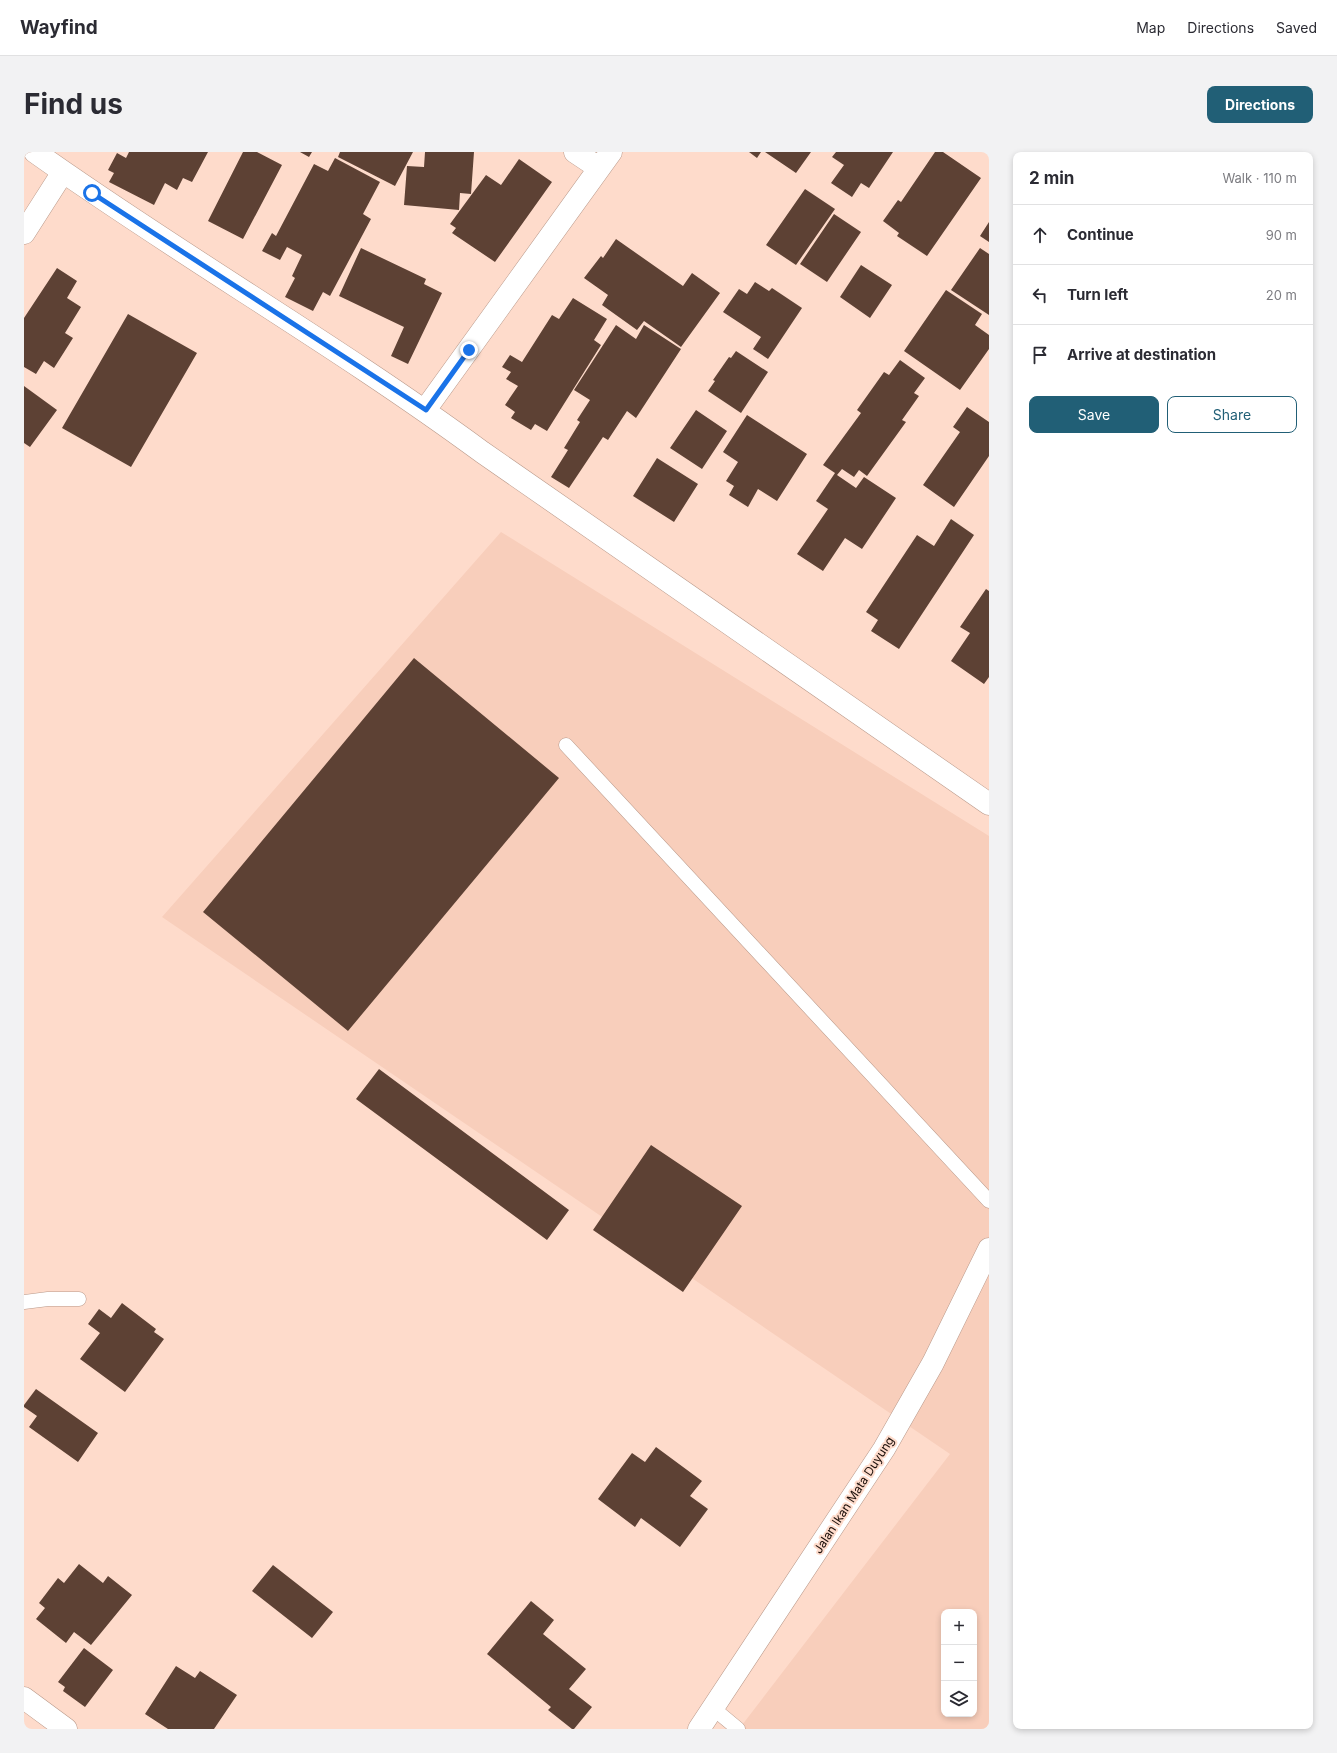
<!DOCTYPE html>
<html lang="en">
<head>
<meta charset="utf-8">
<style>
  :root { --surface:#fff; --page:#f2f2f3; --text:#2b2b33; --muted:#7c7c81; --line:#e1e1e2; --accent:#215f76 }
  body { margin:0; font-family:Inter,sans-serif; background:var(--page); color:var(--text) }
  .controls { position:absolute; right:12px; bottom:12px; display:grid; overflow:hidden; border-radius:8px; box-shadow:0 2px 6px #0003 }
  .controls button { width:36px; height:36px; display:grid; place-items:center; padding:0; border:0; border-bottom:1px solid var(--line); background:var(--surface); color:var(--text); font:20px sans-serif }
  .stop { position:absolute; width:12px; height:12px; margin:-9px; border:3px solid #1a73e8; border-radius:50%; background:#fff }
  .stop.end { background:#1a73e8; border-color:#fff; box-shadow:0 1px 4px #0008 }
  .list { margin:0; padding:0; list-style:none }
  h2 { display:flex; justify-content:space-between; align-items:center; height:52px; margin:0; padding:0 16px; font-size:17px }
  h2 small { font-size:13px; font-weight:400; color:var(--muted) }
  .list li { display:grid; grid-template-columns:26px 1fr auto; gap:12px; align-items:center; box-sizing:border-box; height:60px; padding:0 16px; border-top:1px solid var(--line) }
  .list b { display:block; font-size:15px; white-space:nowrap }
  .list em { font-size:13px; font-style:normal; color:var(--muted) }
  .actions { display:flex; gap:8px; padding:12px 16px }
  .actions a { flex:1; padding:9px 0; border:1px solid var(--accent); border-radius:8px; text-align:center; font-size:14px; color:var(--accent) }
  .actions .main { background:var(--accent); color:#fff }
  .icon { flex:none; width:22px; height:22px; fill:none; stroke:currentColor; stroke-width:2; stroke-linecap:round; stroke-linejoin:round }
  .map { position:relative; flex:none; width:965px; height:1577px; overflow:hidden; border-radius:8px }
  header { display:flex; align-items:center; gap:24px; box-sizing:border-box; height:56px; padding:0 20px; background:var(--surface); border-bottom:1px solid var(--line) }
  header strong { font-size:19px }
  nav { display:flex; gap:22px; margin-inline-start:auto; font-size:14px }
  .intro { display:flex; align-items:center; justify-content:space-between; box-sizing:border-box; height:96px; padding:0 24px }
  h1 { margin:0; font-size:28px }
  .button { padding:10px 18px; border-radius:8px; background:var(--accent); color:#fff; font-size:14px; font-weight:700 }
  main { display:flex; gap:24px; padding:0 24px }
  aside { flex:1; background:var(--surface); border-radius:8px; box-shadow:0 2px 6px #0003 }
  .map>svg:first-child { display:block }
  .built { fill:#f8cebb; fill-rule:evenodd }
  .building { fill:#5d4134 }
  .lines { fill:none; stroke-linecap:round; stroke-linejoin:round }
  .lane-casing { stroke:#b89889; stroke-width:15 }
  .street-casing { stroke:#b89889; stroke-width:23 }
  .lane { stroke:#fff; stroke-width:14 }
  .street { stroke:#fff; stroke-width:22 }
  .route { stroke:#1a73e8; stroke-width:5 }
  .labels { text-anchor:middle; stroke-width:4; stroke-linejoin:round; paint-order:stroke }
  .street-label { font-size:12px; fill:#1c100b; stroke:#fedbcb }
</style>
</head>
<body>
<header>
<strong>Wayfind</strong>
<nav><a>Map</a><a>Directions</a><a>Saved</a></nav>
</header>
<div class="intro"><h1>Find us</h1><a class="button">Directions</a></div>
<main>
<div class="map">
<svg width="965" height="1577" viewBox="0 0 965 1577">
  <rect width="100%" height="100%" fill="#fedbcb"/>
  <!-- built -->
  <path class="built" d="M477,380L965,684V1577H715L926,1302L138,765ZM920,1460H950V1562H920Z"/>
  <!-- building -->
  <path class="building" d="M105,0H184L168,30L159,26L153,38L141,31L130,53L85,30L90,21L84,18L93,1L102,6Z
    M219,0H233L258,13L219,87L184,69Z
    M276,0H288L285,5Z
    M316,0H389L371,34L314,5Z
    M401,0H450L447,42L436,41L435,58L380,53L383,14L400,15Z
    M725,0H737L733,6Z
    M741,0H787L772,21Z
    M812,0H869L845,36L837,31L828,45L807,31L820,13L808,5Z
    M911,0H919L957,26L903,104L873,84L875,81L859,69L874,48L877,50Z
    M311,6L356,30L339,62L347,67L306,144L299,140L289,159L261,145L271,126L268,124L278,103L263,95L256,108L238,99L248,81L252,84L290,12L304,19Z
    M495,7L528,30L471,110L428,81L432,76L426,72L462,23L477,33Z
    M781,37L811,57L772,113L742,93Z
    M810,62L837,80L803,130L776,112Z
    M965,70V90L956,84Z
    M592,87L659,134L668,121L696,141L657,195L620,169L613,178L578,153L584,143L560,126L577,104L579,106Z
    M337,96L402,127L400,132L418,141L384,212L367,204L380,175L315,144Z
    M956,96L965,102V163L927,138Z
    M837,113L868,133L846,166L816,145Z
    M33,116L53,129L43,146L57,155L41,181L49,186L30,216L20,209L12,222L0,215V166Z
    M731,130L745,139L748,136L778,156L744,207L729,197L737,185L699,160L715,137L723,142Z
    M922,138L958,162L951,173L965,183V197L936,238L880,199Z
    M549,146L583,167L570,188L577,193L523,279L511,272L507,278L487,266L491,260L481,253L494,234L482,227L487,220L478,215L486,203L498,210L528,163L535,167Z
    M104,162L173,201L107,315L38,276Z
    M592,173L612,187L620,173L657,197L612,266L603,259L584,288L579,285L545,336L527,325L544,298L540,296L556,270L553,268L566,248L550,238Z
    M712,199L744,220L717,261L684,239L691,229L689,228L705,205L707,206Z
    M876,208L901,226L890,241L895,244L878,268L882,270L843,324L835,318L830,325L818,317L813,323L832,336L840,325L872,346L838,397L821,386L799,419L773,402L804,357L792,349L811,321L799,313L837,261L833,258L860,220L865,223Z
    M0,234L33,258L6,295L0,291Z
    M943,255L965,270V304L930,355L899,333L936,280L929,275Z
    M672,258L703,279L678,317L646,296Z
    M723,263L783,302L753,349L734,337L724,355L705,343L710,334L702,329L714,310L699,300Z
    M633,306L674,332L650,370L609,344Z
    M927,367L950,383L875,497L847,479L854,468L842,460L893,383L910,394Z
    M962,437L965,439V525L960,532L927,509L946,481L936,475Z
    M390,506L535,626L324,879L179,760Z
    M355,917L545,1058L523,1088L332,947Z
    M627,993L718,1054L659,1140L569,1078Z
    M98,1151L132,1177L130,1180L140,1187L101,1240L56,1207L76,1181L64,1172L75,1157L87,1166Z
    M12,1237L74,1281L54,1310L5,1275L13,1264L0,1255V1253Z
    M632,1295L678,1329L666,1344L684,1357L656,1395L617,1366L611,1375L574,1347L608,1301L621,1310Z
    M55,1412L79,1431L84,1424L108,1443L67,1493L50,1480L42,1491L12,1467L21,1456L15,1451L34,1426L40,1431Z
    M249,1413L309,1460L288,1486L228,1439Z
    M507,1449L530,1468L519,1482L562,1517L545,1537L568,1555L550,1577H548L524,1558L527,1555L463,1502Z
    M60,1496L89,1518L61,1555L39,1539L41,1535L34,1530Z
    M152,1514L171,1526L176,1519L213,1543L190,1577H144L121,1562Z"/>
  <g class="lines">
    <defs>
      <path id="lane" d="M542,593L965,1049
        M0,1150L24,1147H55
        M690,1557L714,1577"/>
      <path id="street" d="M11,0C157,104 314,194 458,300L965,652
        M551,0L575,16
        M0,81L39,20
        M401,258L587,0
        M0,1546L42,1577
        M675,1577L860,1297L909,1211L965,1097"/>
    </defs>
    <!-- lane casing -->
    <use href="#lane" class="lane-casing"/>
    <!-- street casing -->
    <use href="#street" class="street-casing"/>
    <!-- lane -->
    <use href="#lane" class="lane"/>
    <!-- street -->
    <use href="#street" class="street"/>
  </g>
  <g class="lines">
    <!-- route -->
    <path class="route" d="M68,41L402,258L445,198"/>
  </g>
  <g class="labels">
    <!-- street labels -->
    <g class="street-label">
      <text transform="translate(830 1343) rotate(-57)" y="4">Jalan Ikan Mata Duyung</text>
    </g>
  </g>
</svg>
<div class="controls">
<button>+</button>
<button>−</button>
<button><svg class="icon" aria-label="layers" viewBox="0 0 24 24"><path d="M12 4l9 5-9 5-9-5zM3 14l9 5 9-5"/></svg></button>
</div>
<div class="stop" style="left:68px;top:41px"></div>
<div class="stop end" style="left:445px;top:198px"></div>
</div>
<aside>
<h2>2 min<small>Walk · 110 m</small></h2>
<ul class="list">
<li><svg class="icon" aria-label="ahead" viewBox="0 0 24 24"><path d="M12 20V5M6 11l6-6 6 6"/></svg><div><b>Continue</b></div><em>90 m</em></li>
<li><svg class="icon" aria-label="left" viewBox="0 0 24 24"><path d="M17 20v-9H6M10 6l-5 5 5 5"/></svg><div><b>Turn left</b></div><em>20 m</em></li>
<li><svg class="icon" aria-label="arrive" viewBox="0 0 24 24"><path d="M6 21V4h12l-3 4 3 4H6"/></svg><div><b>Arrive at destination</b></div></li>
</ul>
<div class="actions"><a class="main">Save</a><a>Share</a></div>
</aside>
</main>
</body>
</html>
